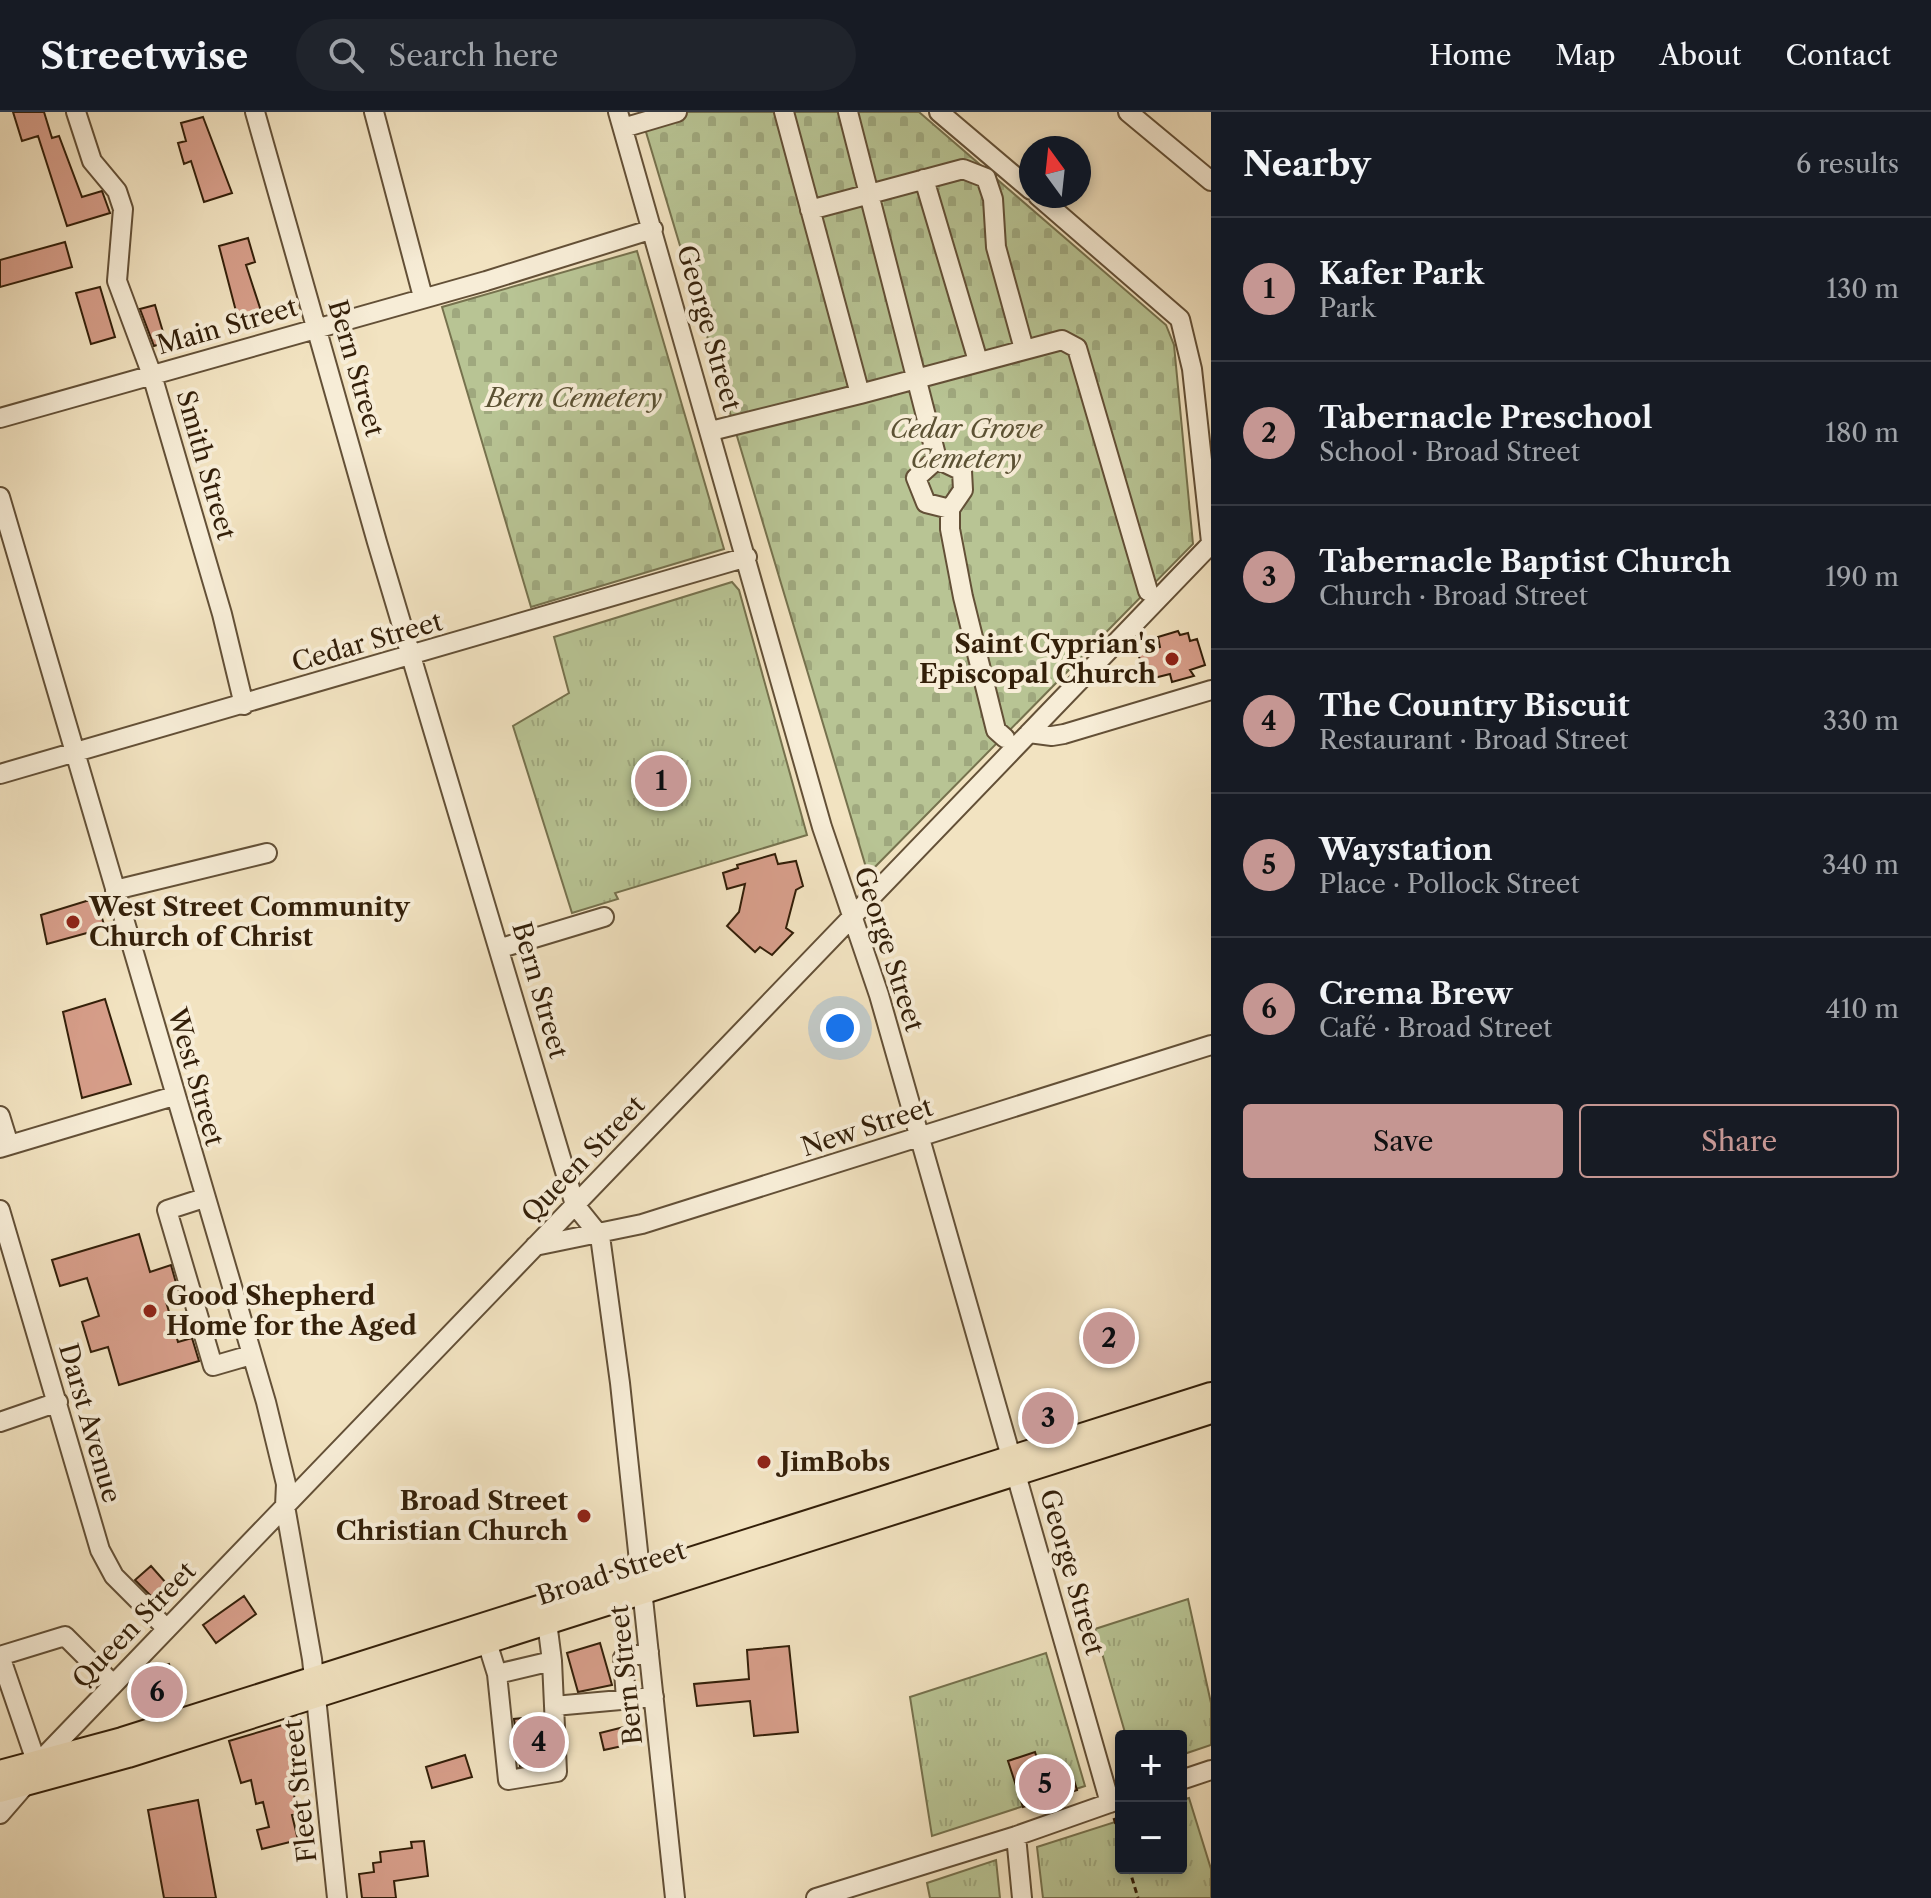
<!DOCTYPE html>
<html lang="en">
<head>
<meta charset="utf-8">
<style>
  :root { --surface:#171b24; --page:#20242c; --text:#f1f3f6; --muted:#9ea1a6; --line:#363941; --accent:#c59692 }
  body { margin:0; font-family:"Libre Caslon Text",serif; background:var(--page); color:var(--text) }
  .controls { position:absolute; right:24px; bottom:24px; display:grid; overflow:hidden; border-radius:8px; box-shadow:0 4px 12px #0003 }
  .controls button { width:72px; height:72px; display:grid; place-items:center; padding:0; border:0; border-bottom:2px solid var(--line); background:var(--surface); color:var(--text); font:40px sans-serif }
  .compass { position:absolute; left:1019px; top:24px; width:72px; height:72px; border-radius:50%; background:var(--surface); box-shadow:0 4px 12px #0003; rotate:345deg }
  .you { position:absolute; left:840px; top:916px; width:28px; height:28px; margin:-20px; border:6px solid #fff; border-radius:50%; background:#1a73e8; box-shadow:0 0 0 12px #1a73e833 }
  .badge { display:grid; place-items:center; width:52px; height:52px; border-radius:50%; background:var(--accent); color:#111; font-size:26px; font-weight:700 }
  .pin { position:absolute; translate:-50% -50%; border:4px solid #fff; box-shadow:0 2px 8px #0006 }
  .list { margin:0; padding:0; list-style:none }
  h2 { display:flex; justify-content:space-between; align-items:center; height:104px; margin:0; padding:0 32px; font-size:34px }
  h2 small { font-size:26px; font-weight:400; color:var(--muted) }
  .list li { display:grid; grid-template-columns:52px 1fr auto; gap:24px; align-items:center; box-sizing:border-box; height:144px; padding:0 32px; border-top:2px solid var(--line) }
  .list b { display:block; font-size:30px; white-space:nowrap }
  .list p { margin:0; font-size:26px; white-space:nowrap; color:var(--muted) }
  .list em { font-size:26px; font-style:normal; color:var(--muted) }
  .actions { display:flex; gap:16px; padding:24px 32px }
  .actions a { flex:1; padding:18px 0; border:2px solid var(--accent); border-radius:8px; text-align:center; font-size:28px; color:var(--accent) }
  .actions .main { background:var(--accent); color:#111 }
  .icon { flex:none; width:44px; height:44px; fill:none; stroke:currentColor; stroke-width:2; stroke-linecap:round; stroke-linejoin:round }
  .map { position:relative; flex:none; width:1211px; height:1786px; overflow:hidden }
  header { display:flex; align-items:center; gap:48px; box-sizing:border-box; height:112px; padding:0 40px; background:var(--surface); border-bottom:2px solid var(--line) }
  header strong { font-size:38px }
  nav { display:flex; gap:44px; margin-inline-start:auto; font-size:28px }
  .search { width:560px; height:72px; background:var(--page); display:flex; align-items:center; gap:20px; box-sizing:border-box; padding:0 28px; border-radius:44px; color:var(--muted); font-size:30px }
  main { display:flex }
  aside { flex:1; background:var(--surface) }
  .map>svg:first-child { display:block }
  .cemetery { fill:url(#cemetery-stones); stroke:#76724e; stroke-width:2 }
  .park { fill:url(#park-tufts); stroke:#76724e; stroke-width:2 }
  .building { fill:#d79e8a; stroke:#331f09; stroke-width:2 }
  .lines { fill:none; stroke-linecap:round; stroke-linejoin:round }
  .minor-casing { stroke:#635037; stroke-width:22 }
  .major-casing { stroke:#331f09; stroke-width:26 }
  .path { stroke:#331f09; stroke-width:3; stroke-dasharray:6 4; stroke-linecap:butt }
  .minor { stroke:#f7edd7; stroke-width:18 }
  .major { stroke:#f2e3c1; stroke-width:22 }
  .poi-dot { fill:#8f2418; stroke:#f7edd7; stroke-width:3 }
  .labels { text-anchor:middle; stroke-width:8; stroke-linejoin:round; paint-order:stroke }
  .street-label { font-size:26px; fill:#331f09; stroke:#f7edd7 }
  .park-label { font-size:26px; font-style:italic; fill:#5b5133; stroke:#f7edd7 }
  .poi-label { font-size:26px; font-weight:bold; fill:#331f09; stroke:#f7edd7; text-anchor:start }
</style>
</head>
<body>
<header>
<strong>Streetwise</strong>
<div class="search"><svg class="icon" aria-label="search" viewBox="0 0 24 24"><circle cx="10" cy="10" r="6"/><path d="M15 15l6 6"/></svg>Search here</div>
<nav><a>Home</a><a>Map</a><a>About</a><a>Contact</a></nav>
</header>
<main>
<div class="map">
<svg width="1211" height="1786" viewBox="0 0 1211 1786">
  <defs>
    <pattern id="cemetery-stones" width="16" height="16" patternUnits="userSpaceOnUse" patternTransform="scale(2)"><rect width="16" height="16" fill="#b8c494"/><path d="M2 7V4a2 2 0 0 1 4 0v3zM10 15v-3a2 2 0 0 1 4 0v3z" fill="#9fa87e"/></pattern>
    <pattern id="park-tufts" width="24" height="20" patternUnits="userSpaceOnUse" patternTransform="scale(2)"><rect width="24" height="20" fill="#b8c494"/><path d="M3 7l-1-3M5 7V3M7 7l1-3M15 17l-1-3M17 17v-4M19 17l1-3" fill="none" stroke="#9fa87e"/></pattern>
  </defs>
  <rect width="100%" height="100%" fill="#f2e3c1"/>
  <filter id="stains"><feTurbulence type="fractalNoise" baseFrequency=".0025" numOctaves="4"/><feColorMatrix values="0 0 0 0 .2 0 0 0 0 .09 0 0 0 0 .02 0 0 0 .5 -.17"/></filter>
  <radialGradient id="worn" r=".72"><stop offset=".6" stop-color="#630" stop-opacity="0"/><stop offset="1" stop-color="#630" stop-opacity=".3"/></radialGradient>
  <!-- cemetery -->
  <path class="cemetery" d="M640,0H919L1166,213L1174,233L1193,432L868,762Z
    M637,139L724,437L531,495L442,195Z"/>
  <!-- park -->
  <path class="park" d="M732,470L739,478L807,723L615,781L618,787L572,801L513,614L569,581L554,525Z
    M1188,1487L1211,1591V1633L1181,1643V1624H1126L1095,1517Z
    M1046,1541L1085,1674L932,1724L910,1585Z
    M1189,1686L1211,1757V1786H1043L1037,1735L1121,1708V1756H1181V1688Z
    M996,1748L1000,1786H930L927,1771Z"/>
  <!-- building -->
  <path class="building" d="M13,0H44L52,26L59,24L82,85L102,79L110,101L67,114L38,24L22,29Z
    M203,5L232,81L204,90L191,49L184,52L178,31L186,29L181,11Z
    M248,126L255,150L246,153L261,199L238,207L219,134Z
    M65,130L72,155L0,175V148Z
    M100,175L115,225L91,232L76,181Z
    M155,193L166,230L154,234L140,197Z
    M1178,519L1180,523L1188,521L1190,529L1197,527L1205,553L1190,558L1194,564L1172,570L1170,562L1146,568L1138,541L1160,535L1158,525Z
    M775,742L778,752L796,749L803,774L796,778L786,816L793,821L772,843L760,835L755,840L727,814L739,800L745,772L727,777L723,761L738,756L737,753Z
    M96,786L105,816L47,832L41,803Z
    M105,887L131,972L82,986L63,900Z
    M139,1122L150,1160L171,1153L178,1178L164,1183L178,1230L192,1226L199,1249L119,1273L108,1235L91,1240L82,1210L99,1204L87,1166L60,1174L52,1148Z
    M151,1454L174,1480L160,1493L135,1468Z
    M244,1484L256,1502L216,1531L203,1513Z
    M600,1531L612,1573L578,1580L567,1541Z
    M789,1534L798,1620L754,1624L750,1589L697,1594L694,1572L749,1567L747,1538Z
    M169,1552L180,1583L145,1596L139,1578L153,1558Z
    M542,1604L545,1650L520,1654L514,1607Z
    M286,1612L297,1657L289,1659L298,1702L292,1703L298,1728L262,1737L257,1718L269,1715L263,1690L256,1692L251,1668L241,1671L229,1629Z
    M632,1613L636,1631L604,1638L600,1621Z
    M1035,1640L1039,1653L1055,1648L1061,1665L1072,1662L1077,1678L1023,1695L1008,1649Z
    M465,1643L472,1665L432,1676L426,1655Z
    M198,1688L216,1786H164L148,1698Z
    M424,1729L428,1764L394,1769L396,1786H362L359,1762L374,1760L373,1751L381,1750L380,1740L412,1736L411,1730Z"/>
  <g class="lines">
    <defs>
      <path id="minor" d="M76,0L92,49L117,79L123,97L117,169L152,263L222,502L244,593
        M255,0L377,430L575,1093L600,1124L620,1271L675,1786
        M374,0L423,185
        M618,0L822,715L879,883L1110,1691
        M848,0L937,347L916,366L926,391L950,397L963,378L962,359L937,347
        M939,0L1031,78
        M1128,0L1211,69
        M623,16L677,0
        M924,67L978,249
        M1038,84L1180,207L1192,257L1211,430
        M810,98L963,57L986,66L993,87L996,135L1024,237
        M860,282L1062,228L1077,236L1148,479
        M0,306L486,169L653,117
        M711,319L860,282L784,0
        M0,385L266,1290L286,1372L285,1394L312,1547L337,1786
        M950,397V417L963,485L996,618L1005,626
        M1029,621L1052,624L1064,622L1211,578
        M0,662L747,445
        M115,778L267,741
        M501,836L604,805
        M0,1004L9,1033
        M0,1036L174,984
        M204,1086L167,1098L213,1254L251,1243
        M0,1098L100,1438L114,1464L167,1517
        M535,1134L642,1112L1211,933
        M0,1310L58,1290
        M547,1510L552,1549
        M487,1530L497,1562L508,1668L557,1660L552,1549L497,1562
        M0,1544L65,1524L113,1572
        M0,1544L37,1652
        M626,1587L623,1546L649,1540
        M554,1594L654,1585
        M1181,1668L1211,1658
        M0,1702L26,1672L37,1652L1211,432
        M1016,1724L1022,1786
        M816,1786L1016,1724L1121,1687"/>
      <path id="major" d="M0,1660L122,1627L1211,1282
        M0,1679L128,1644L1211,1300"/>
    </defs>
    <!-- minor casing -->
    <use href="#minor" class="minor-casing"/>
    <!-- major casing -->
    <use href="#major" class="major-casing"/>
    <!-- path -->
    <path class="path" d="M1114,1706L1121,1728
      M1129,1756L1138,1786"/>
    <!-- minor -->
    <use href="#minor" class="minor"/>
    <!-- major -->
    <use href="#major" class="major"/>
  </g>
  <!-- markers -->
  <g class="poi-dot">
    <circle cx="1172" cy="547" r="8"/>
    <circle cx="73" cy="810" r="8"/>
    <circle cx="150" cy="1199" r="8"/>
    <circle cx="764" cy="1350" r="8"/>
    <circle cx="584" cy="1404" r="8"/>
  </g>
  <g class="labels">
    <!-- street labels -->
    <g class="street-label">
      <text transform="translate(227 214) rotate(-16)" y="9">Main Street</text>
      <text transform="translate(709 216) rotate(74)" y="9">George Street</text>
      <text transform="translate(356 256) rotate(74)" y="9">Bern Street</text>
      <text transform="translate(206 353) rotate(74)" y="9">Smith Street</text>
      <text transform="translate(367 530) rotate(-16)" y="9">Cedar Street</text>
      <text transform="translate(889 837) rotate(72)" y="9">George Street</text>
      <text transform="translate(540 878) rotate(74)" y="9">Bern Street</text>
      <text transform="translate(196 965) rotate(74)" y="9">West Street</text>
      <text transform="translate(867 1015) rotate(-18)" y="9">New Street</text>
      <text transform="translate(583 1047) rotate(-46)" y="9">Queen Street</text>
      <text transform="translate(90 1311) rotate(74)" y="9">Darst Avenue</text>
      <text transform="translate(1072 1460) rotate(74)" y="9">George Street</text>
      <text transform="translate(611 1461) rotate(-18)" y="9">Broad Street</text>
      <text transform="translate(134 1513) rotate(-46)" y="9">Queen Street</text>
      <text transform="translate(626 1563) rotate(-96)" y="9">Bern Street</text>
      <text transform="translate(300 1679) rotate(-96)" y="9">Fleet Street</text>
    </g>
    <!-- park labels -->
    <g class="park-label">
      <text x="574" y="295">Bern Cemetery</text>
      <text x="966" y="326">Cedar Grove<tspan x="966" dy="30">Cemetery</tspan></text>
    </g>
    <!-- poi labels -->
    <g class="poi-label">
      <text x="1156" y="541" text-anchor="end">Saint Cyprian's<tspan x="1156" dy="30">Episcopal Church</tspan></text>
      <text x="89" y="804">West Street Community<tspan x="89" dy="30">Church of Christ</tspan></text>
      <text x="166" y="1193">Good Shepherd<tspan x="166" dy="30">Home for the Aged</tspan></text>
      <text x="780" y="1359">JimBobs</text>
      <text x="568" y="1398" text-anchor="end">Broad Street<tspan x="568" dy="30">Christian Church</tspan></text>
    </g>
  </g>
  <rect width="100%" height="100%" filter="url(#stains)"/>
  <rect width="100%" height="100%" fill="url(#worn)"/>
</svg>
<div class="controls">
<button>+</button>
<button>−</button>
</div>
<svg class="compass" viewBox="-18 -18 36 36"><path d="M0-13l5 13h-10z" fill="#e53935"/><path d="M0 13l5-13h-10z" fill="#9ea1a6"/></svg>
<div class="you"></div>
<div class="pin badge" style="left:661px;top:669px">1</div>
<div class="pin badge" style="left:1109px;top:1226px">2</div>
<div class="pin badge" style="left:1048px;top:1306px">3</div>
<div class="pin badge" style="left:539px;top:1630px">4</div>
<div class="pin badge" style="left:1045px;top:1672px">5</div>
<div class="pin badge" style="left:157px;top:1580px">6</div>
</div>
<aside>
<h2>Nearby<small>6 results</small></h2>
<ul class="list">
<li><span class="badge">1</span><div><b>Kafer Park</b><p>Park</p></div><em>130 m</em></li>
<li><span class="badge">2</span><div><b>Tabernacle Preschool</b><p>School · Broad Street</p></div><em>180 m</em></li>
<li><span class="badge">3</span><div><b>Tabernacle Baptist Church</b><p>Church · Broad Street</p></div><em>190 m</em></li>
<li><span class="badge">4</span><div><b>The Country Biscuit</b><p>Restaurant · Broad Street</p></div><em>330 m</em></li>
<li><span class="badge">5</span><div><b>Waystation</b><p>Place · Pollock Street</p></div><em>340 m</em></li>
<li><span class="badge">6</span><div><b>Crema Brew</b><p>Café · Broad Street</p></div><em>410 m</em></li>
</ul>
<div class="actions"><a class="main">Save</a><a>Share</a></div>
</aside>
</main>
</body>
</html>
